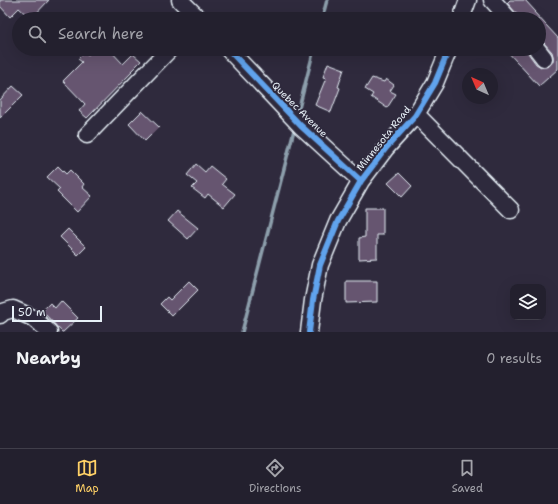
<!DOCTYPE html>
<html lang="en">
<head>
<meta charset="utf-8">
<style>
  :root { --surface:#23202e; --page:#2b2836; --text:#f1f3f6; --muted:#a3a3aa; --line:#403e4a; --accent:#ffd166 }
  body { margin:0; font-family:"Shantell Sans",sans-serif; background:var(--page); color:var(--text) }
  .controls { position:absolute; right:12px; bottom:12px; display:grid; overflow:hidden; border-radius:8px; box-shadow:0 4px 16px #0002 }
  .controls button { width:36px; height:36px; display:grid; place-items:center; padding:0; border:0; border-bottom:1px solid var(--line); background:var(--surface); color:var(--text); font:20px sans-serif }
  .compass { position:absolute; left:462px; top:68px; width:36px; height:36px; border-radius:50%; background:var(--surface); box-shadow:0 4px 16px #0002; rotate:316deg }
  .scale { position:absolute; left:12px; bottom:10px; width:90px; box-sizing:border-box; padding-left:4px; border:2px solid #e8f1f8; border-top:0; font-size:11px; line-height:14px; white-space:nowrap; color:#e8f1f8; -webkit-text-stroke:3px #2f2a3d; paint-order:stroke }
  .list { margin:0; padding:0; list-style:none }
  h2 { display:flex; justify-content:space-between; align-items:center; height:52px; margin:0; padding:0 16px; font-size:17px }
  h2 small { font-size:13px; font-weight:400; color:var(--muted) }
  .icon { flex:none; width:22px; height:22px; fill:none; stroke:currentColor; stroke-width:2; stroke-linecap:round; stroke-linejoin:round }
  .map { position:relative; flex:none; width:558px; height:332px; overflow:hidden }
  .search { position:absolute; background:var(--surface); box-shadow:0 4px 16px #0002; left:12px; right:12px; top:12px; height:44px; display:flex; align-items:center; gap:10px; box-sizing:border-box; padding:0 14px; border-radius:22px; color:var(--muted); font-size:15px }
  .sheet { height:116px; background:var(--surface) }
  nav { display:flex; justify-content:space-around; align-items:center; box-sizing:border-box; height:56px; border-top:1px solid var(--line); background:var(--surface); font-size:11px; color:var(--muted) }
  nav a { display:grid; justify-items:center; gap:2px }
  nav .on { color:var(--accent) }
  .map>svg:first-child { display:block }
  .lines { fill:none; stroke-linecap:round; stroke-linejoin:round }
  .stream { stroke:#8d9fac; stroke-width:3.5 }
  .building { fill:#665570; stroke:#e8f1f8 }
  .minor-casing { stroke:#e8f1f8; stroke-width:19 }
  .minor { stroke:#2f2a3d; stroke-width:16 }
  .cycleway-casing { stroke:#2f2a3d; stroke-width:8 }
  .cycleway { stroke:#60a3ed; stroke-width:6 }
  .labels { text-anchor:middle; stroke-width:4; stroke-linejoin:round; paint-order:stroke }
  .street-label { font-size:10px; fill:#e8f1f8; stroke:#2f2a3d }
</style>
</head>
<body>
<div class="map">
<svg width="558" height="332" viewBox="0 0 558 332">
  <rect width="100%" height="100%" fill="#2f2a3d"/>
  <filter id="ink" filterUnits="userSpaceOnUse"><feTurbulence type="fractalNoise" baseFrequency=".025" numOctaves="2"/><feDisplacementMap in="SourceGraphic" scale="8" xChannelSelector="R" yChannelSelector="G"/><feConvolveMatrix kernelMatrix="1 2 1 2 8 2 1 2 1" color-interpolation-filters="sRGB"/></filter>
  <g filter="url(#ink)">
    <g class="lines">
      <!-- stream -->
      <path class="stream" d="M322,19L327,0
        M297,116L314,49
        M242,332L295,126"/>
    </g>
    <!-- building -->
    <path class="building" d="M0,0H49L31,19L19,8L10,17L0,6Z
      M510,0H525L535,11L534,12L558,38V69L539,86L505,49H525L536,64L541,67H546L550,65L553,61V56L552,52L544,43L539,40V19H518L516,13L507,3Z
      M94,49H109L123,64L133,54L141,61L131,71L132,72L87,118L79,111L85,104L63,81L82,62L78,59L85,52L88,55Z
      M328,63L344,69L338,87L340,88L331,112L315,105L326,78L323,77Z
      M372,78L384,82L386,79L394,85L390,91L396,94L387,108L371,97L373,94L365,89Z
      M13,86L23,95L0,118V100Z
      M142,111L159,127L145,141L129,124Z
      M196,164L205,172L210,166L226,179L222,184L235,194L224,207L208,194L205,198L192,188L197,183L187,175Z
      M58,166L66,174L70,170L84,184L82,187L92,196L77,212L57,192L60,189L47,177Z
      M399,173L412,186L402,197L388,183Z
      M365,208H383V235H377V258L359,259V238L365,237Z
      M177,211L198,228L188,239L168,221Z
      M68,229L86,247L78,255L60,237Z
      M189,281L198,290L172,316L160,304L167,297L170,300Z
      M346,281H377V302L346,303Z
      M61,301L78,318L63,332H62L42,311L50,303L55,308Z"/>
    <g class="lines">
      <defs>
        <path id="minor" d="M180,0L199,19
          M492,0L509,19
          M461,19L468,0
          M228,49L301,126L361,181
          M537,49L544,58
          M416,114L511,210
          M87,135L170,49
          M0,315L3,312L13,309L33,318L49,332
          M309,332L313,300L320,265L338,221L361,181L386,148L415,116L435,83L449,49"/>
      </defs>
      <!-- minor casing -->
      <use href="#minor" class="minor-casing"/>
      <!-- minor -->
      <use href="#minor" class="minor"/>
      <defs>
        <path id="cycleway" d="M228,49L301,126L361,181
          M309,332L313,300L320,265L338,221L361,181L386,148L415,116L435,83L449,49"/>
      </defs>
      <!-- cycleway casing -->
      <use href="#cycleway" class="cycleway-casing"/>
      <!-- cycleway -->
      <use href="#cycleway" class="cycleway"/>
    </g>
  </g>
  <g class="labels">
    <!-- street labels -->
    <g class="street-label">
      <text transform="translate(300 109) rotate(45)" y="4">Quebec Avenue</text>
      <text transform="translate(383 138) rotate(-51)" y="4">Minnesota Road</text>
    </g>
  </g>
</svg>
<div class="controls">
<button><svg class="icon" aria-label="layers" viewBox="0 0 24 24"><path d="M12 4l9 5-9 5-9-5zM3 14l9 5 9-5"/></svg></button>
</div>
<svg class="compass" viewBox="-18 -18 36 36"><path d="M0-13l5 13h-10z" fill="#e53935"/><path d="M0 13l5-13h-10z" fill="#a3a3aa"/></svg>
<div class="scale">50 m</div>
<div class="search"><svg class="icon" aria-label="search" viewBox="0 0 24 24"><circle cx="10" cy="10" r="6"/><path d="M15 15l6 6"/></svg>Search here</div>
</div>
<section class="sheet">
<h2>Nearby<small>0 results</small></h2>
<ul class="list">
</ul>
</section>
<nav>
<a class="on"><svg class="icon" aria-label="map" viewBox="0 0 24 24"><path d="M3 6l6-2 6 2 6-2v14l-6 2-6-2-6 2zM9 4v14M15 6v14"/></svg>Map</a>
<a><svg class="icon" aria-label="directions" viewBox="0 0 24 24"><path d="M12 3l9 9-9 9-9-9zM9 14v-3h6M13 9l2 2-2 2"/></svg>Directions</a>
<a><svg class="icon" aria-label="saved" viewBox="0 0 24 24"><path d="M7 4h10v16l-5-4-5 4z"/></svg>Saved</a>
</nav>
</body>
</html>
